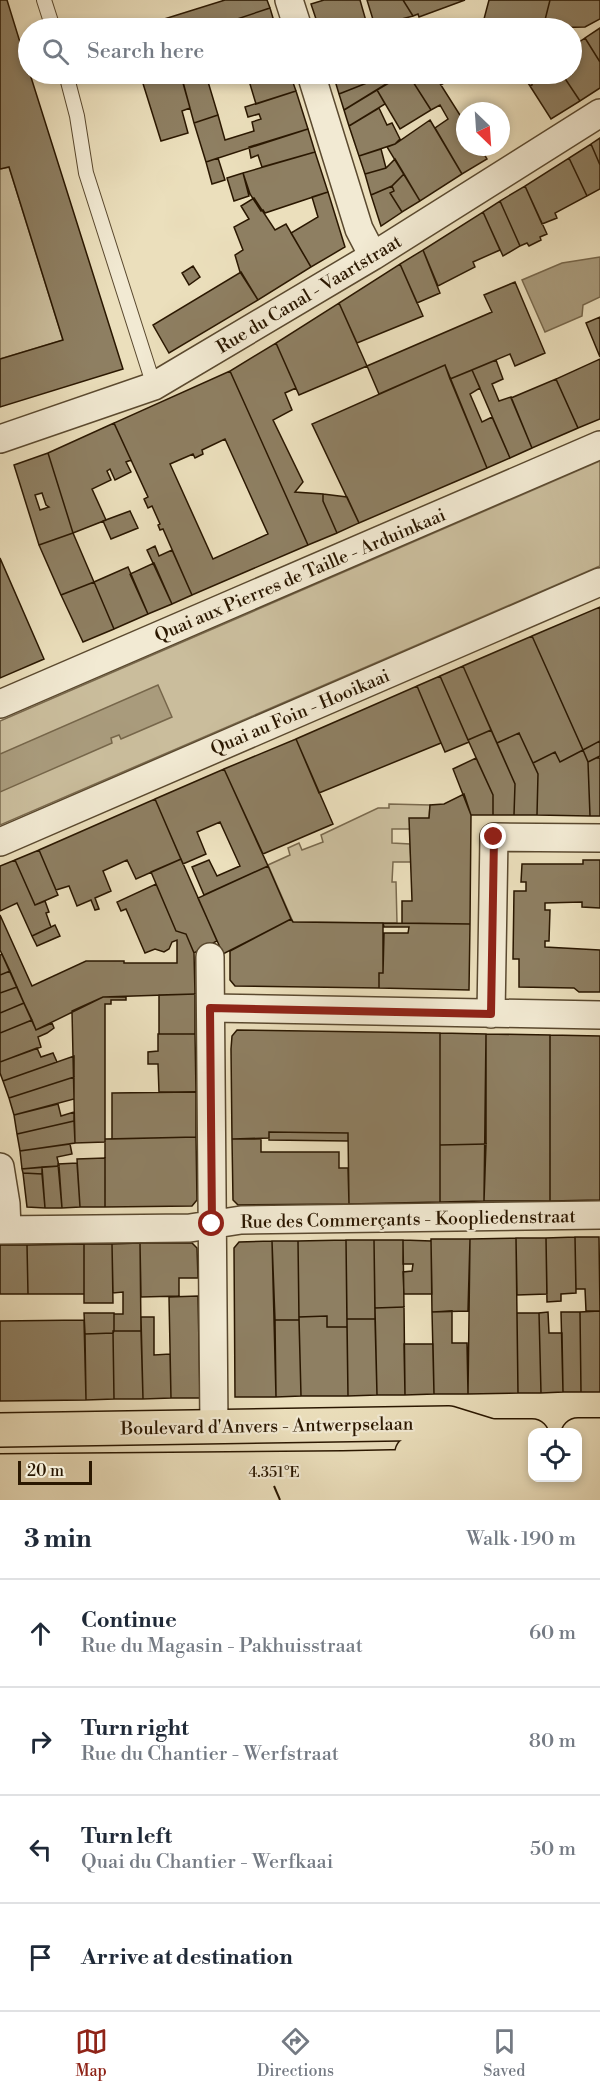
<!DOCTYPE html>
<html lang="en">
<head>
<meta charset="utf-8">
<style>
  :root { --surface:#fff; --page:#f6f6f7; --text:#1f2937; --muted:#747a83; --line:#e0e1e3; --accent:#8f2418 }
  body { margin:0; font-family:"Libre Bodoni",serif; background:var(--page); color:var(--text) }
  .controls { position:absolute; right:18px; bottom:18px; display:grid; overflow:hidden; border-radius:12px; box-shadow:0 3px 9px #0003 }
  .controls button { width:54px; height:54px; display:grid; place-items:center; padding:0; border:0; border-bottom:2px solid var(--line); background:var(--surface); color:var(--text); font:30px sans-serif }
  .compass { position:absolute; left:456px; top:102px; width:54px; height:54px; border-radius:50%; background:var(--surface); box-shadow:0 3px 9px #0003; rotate:155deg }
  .scale { position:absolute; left:18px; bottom:15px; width:74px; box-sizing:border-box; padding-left:6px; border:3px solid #2a1700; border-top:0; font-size:16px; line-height:21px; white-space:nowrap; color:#2a1700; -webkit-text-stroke:4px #f2ead3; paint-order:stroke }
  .stop { position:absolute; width:18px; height:18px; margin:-14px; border:4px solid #8f2418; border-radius:50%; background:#fff }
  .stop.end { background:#8f2418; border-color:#fff; box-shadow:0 2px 6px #0008 }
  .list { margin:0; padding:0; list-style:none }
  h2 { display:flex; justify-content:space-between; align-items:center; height:78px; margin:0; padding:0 24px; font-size:26px }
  h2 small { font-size:20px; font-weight:400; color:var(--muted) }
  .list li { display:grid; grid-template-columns:39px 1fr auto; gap:18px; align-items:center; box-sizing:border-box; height:108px; padding:0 24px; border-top:2px solid var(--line) }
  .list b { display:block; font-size:22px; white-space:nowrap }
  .list p { margin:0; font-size:20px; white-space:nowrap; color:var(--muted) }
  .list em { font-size:20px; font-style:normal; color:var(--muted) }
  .icon { flex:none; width:33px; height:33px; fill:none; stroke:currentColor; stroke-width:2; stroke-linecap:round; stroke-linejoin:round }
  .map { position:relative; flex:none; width:600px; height:1500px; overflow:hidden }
  .search { position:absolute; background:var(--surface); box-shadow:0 3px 9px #0003; left:18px; right:18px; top:18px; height:66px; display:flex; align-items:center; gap:15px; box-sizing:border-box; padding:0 21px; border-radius:33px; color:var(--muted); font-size:22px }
  .sheet { height:510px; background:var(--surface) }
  nav { display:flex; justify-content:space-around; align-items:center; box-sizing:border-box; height:84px; border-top:2px solid var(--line); background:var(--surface); font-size:16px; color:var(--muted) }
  nav a { display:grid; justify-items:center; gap:3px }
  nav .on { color:var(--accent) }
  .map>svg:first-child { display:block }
  .green { fill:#cabd9c; stroke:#7a6a4e; stroke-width:1.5 }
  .water { fill:#a99b7c; stroke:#76664a; stroke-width:1.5 }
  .building { fill:#8e7f62; stroke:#2a1700; stroke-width:1.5; fill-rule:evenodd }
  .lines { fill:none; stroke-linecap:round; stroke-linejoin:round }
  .service-casing { stroke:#5a492f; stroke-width:16 }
  .minor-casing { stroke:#5a492f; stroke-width:30 }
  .primary-casing { stroke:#2a1700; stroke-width:36 }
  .trunk-casing { stroke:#2a1700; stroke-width:36 }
  .service { stroke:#f2ead3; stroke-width:14 }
  .minor { stroke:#f2ead3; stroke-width:27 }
  .primary { stroke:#ebdfbc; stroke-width:33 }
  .trunk { stroke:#ebdfbc; stroke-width:33 }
  .route { stroke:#8f2418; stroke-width:8 }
  .ticks { fill:none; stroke:#2a1700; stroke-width:2 }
  .labels { text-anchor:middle; stroke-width:4.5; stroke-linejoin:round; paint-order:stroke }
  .street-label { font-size:18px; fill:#2a1700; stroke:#f2ead3 }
  .ticks-label { font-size:15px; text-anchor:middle; fill:#2a1700; stroke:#f2ead3; stroke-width:4.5; stroke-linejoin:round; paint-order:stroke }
</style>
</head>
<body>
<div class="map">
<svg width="600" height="1500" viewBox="0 0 600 1500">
  <rect width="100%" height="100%" fill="#ebdfbc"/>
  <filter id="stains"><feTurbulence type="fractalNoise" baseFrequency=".00333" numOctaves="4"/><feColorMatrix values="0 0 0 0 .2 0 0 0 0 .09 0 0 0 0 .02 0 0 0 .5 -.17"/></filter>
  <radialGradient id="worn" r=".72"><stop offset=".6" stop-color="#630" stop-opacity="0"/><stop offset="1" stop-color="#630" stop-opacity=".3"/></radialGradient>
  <!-- green -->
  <path class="green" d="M9,167L63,340L0,359V169Z
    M600,461V566L0,825V721Z
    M389,804L430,805L429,818L410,829H392V843L410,844L411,862H393L392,882H396L397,923L293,922L268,865L290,855L288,848L299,843L302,850L323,842L321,835L378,808H389Z"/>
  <!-- water -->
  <path class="water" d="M600,257V297L583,305L582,316L545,332L522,280L562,263Z
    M158,685L172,717L121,739L119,735L111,738L112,743L0,792V754Z"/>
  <!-- building -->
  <path class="building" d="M0,0H7L28,68V74H30L123,369L0,407V359L63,340L9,167L0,169Z
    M225,0H267L270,8L210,28H164L161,20Z
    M324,0H360L368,28H319L311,4Z
    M367,0H403L413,16L375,26Z
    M403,0H465L419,17L418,14L413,16Z
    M489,0H550L543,28H452L468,19H484Z
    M550,0H600V19L585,27L543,28Z
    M270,8L276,28H210Z
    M393,21L396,28H366L375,26Z
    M600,28V62L585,38Z
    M585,38L600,62V88L580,101L562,74H572V47Z
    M140,74H170L172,79L181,76L190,108L182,111L188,133L161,141Z
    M247,74H290L296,91L256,104Z
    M333,74H386L377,77V79L339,94Z
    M386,74H388L391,81L344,110L339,94L377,79V77Z
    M404,74H408L431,110L400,129L377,90Z
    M408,74H434L465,123V147H480L487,159L462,174L435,128L448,119L440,105L431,110Z
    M434,74H458L441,85Z
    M522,74H533L532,85L530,86Z
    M533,74H562L580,101L551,119L530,86L532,85Z
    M206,75L218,115L194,123L183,82Z
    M377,90L385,104L349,126L344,110Z
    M296,91L308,129L206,162L194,123L218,115L225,140L254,131L252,122L261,119L259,114L248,117L245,107Z
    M379,108L387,125L392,123L400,139L395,144L359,156L349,126Z
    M430,120L462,174L420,201L387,147L395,144Z
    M308,129L315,152L262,167L258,155L251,158L249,147Z
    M600,138V165L591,144Z
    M591,144L600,165V189L587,196L569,158Z
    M381,149L386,168L365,174L359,156Z
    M315,152L328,192L265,213L263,210L261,211L250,194L243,173Z
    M218,158L225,180L212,184L206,162Z
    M569,158L587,196L555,213L557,218L542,224L525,186Z
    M395,159L404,174L392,186L371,195L365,174L386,168Z
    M243,173L249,196L234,201L227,178Z
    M404,174L420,201L402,212L390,193L394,191L392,186Z
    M392,186L394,191L390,193L402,212L381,226L371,195Z
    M525,186L547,234L540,237L541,240L529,246L527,243L520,246L500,201Z
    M328,192L345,247L311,267L291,233L318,217L312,197Z
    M254,198L275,230L286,224L311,267L258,300L240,272L235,255L243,250L234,227L249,219L241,206Z
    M500,201L520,246L503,256L483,212Z
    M483,212L500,250L473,262L475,267L438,286L423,250Z
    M423,250L440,293L417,303L400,264Z
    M400,264L423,316L357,343L339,303Z
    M193,266L200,277L189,285L182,273Z
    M241,272L258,300L169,353L153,325Z
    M515,282L545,353L515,366L510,354L450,379L445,365L379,394L367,366L492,312L484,295Z
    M339,303L367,366L299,395L276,343Z
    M600,317V357L586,323Z
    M276,343L296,388L285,393L292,410L273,420L303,482L295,492L323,494V501L337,533L308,545L230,371Z
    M600,359V419L578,428L556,379Z
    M496,360L503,379L492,384L499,401L511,397L532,448L510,458L472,370Z
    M445,365L487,468L359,523L312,424Z
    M472,370L480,388L470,394L482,422L492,417L510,458L487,468L450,379Z
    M230,371L308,545L192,595L163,529L160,530L158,525L160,524L152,506L148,508L144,499L148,497L114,423ZM225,439L268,534L213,559L170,464L193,454L195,458L203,454L202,450Z
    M556,379L578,428L532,448L511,398Z
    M114,423L131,460L126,462L131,472L115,480L110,469L107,471L111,480L92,489L106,520L73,533L48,453Z
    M48,453L73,533L39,545L14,465ZM42,493L46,505L49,507L40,510L35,495Z
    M323,494L347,497L359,523L337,533L323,501Z
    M130,511L138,528L111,539L103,521Z
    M73,533L94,582L61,595L39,545Z
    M155,546L159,556L172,550L192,595L172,604L147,550Z
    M0,558L44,659L0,678Z
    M154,563L172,604L148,614L130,574Z
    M128,567L148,614L114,629L94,582Z
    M94,582L114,629L83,642L61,595Z
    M600,607V741L583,750L532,636Z
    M532,636L583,750L560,762L555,752L533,763L519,733L497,743L463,666Z
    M463,666L491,730L468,740L440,676Z
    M440,676L469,742L445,752L417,686Z
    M417,686L441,743L319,793L296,739Z
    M491,730L515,784L514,815H493V795L468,740Z
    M519,733L538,774L537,815H514L515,784L497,743Z
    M296,739L333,824L263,854L224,769Z
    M600,741V756L588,762L583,750Z
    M583,750L588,762L590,816L537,815L538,774L533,763L555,752L560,762Z
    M476,758L493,795V815H471L453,769Z
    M596,758H600V816H590L588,762Z
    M224,769L268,866L204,895L192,867L209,860L217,876L240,866L220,822L197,832L206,854L183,864L155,799Z
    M464,794L471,815L470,924L402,923V901H412L409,818H429L430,805L444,804Z
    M155,799L181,859L136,879L127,860L103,871L111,891L95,898L99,909L95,910L91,900L77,906L69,886L56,890L39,850Z
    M39,850L58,895L35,905L15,860Z
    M181,859L217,941L194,953L186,934L176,931L151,872Z
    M15,860L35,905L45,901L49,912L46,913L51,927L32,936L17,903L0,911V866Z
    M583,860H600V908L582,907V902L545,903V910H550L549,941H545V947L600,950V992H579L574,988L519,987V959H513L514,891H526V882H521L522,864H583Z
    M268,866L291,919L223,954L198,898Z
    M156,884L176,931L186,934L194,953L195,994L103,997L36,1030L0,950V915L32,986L86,961H124V963H177V940L172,942L169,949L164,952L155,949L145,953L126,909L121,911L117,902Z
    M291,919L293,922L383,923V973H379V988L235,986L230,980V951Z
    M383,923L470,924L469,990L379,988V973H383L384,933H408L409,927H384Z
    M55,925L60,936L37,946L32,936Z
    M2,954L10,971L0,975V955Z
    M10,971L17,987L0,993V975Z
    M17,987L24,1003L0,1013V993Z
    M195,994V1034H159V995Z
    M103,997H126V1000H111V1004H105V1142L75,1143L72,1011Z
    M24,1003L32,1020L0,1033V1013Z
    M32,1020L36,1030L52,1023L54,1028L47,1033L38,1037L41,1047L0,1062V1033Z
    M237,1030L440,1033V1202L349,1204L348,1133L269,1132V1138L232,1139L231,1049L232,1036Z
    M440,1033L486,1034V1144L440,1145Z
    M158,1034H195L196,1092H159L158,1064H148V1052L158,1051Z
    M486,1034L550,1035V1201H484Z
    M550,1035L600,1036V1200L550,1201Z
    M37,1048L41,1057L53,1053L57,1062L3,1081L0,1073V1062Z
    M74,1056V1077L9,1098L3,1081Z
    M74,1077V1099L14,1115L9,1098Z
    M196,1092V1137L112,1139V1093Z
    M58,1104L61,1116L74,1112V1121L17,1134L14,1115Z
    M74,1121L75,1143L20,1151L17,1134Z
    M269,1132L348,1133V1141L269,1140Z
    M196,1137L197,1200L192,1206L105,1207V1139Z
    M232,1139H261V1152H339V1168H348L349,1204L238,1205L233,1200Z
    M70,1144L72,1154L57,1157L59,1166L22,1169L20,1151Z
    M486,1144L484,1201L440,1202V1145Z
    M105,1158V1207H80L77,1159Z
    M77,1163L80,1207L62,1208L58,1164Z
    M59,1166L62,1208H45L42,1167Z
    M42,1167V1174L23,1173L22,1169Z
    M23,1173L42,1174L45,1208L27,1207Z
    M575,1237L576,1293L561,1294V1301L547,1302L546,1238Z
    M575,1237H599L600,1311H586L585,1289H576Z
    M516,1238L518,1393L468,1394L470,1239Z
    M516,1238H546L547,1294L517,1295Z
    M431,1239H470L468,1311L432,1312Z
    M346,1240L347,1327H327V1316L299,1317L298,1241Z
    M346,1240H374L375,1319H347Z
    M374,1240H403L404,1307L375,1308Z
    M403,1240L431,1241L432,1294H404L403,1272L412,1271L413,1264H403Z
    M272,1241H298L299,1320H275Z
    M272,1241L276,1397H235L234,1248L239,1242Z
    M140,1243L141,1331H114V1314H123V1292L113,1293L112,1244Z
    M140,1243H192L197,1248L198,1278H179V1296L141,1297Z
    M84,1244H112L113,1303H84Z
    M84,1244V1294H28L27,1245Z
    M0,1245H27L28,1294H0Z
    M198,1296L200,1398H171L169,1297Z
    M404,1307L405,1395H377L375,1308Z
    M452,1311V1343H467L468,1394H434L432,1312Z
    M600,1311V1392H581L580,1312Z
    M548,1312L549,1333H562L563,1392L541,1393L539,1313Z
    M561,1312H580L581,1392H563Z
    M84,1313H114V1331L113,1333L85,1334Z
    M517,1313H539L541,1393H518Z
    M327,1316V1327H347L348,1396H301L299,1317Z
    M141,1317H154V1355L170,1354L171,1398L143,1399Z
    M347,1319H375L377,1395L348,1396Z
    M84,1320L86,1400L0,1401V1321Z
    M275,1320H299L301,1396L276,1397Z
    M113,1331H141L143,1399H114Z
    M113,1333L114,1399L86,1400L85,1334Z
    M404,1344H433L434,1394L405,1395Z"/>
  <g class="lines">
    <defs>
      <path id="service" d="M44,0L53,28
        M66,74L77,116L86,173L154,386"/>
      <path id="minor" d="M289,0L298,28
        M311,74L359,229L373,256
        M0,439L154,386L373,256L600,113
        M0,704L600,445
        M0,842L600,582
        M210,957L214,1427
        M211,1008L600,1015
        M491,1014L494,837L600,838
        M0,1167L6,1204L7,1229
        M0,1230L190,1228L241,1220L600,1215"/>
      <path id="primary" d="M0,1430L449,1423L491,1436H532
        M578,1435H600"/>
      <path id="trunk" d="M412,1453L491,1436
        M578,1463H600
        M0,1471L343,1468L532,1464
        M0,1496L382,1493L600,1488"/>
    </defs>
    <!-- service casing -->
    <use href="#service" class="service-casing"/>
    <!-- minor casing -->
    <use href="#minor" class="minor-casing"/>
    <!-- primary casing -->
    <use href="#primary" class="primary-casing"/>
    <!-- trunk casing -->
    <use href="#trunk" class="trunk-casing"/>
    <!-- service -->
    <use href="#service" class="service"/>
    <!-- minor -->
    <use href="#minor" class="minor"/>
    <!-- primary -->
    <use href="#primary" class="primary"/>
    <!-- trunk -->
    <use href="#trunk" class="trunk"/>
  </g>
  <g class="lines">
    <!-- route -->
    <path class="route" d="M212,1224L210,1008L491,1014L494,837"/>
  </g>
  <!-- ticks -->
  <path class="ticks" d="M274,1486L280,1500"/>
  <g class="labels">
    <!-- street labels -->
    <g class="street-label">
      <text transform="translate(309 294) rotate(-31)" y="6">Rue du Canal - Vaartstraat</text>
      <text transform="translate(300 575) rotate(-23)" y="6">Quai aux Pierres de Taille - Arduinkaai</text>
      <text transform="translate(300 712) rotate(-23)" y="6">Quai au Foin - Hooikaai</text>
      <text transform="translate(408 1219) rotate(-1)" y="6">Rue des Commerçants - Koopliedenstraat</text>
      <text transform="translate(267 1426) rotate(-1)" y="6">Boulevard d'Anvers - Antwerpselaan</text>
    </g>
  </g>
  <g class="ticks-label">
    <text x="274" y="1477">4.351°E</text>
  </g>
  <rect width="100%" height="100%" filter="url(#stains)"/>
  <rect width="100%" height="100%" fill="url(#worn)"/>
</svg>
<div class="controls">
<button><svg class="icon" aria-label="locate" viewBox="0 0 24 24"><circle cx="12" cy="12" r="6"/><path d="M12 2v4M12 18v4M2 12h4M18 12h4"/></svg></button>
</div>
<svg class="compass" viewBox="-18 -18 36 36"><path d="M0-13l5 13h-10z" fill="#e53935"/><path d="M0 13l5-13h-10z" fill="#747a83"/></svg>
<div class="scale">20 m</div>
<div class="stop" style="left:212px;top:1224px"></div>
<div class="stop end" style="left:494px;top:837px"></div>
<div class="search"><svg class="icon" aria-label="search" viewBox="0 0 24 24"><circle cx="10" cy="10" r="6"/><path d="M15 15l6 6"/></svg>Search here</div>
</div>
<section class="sheet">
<h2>3 min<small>Walk · 190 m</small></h2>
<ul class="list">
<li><svg class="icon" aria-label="ahead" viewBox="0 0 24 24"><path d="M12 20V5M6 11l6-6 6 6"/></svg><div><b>Continue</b><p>Rue du Magasin - Pakhuisstraat</p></div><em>60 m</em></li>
<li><svg class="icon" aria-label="right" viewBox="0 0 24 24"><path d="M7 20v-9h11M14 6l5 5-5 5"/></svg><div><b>Turn right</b><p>Rue du Chantier - Werfstraat</p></div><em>80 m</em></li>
<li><svg class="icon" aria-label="left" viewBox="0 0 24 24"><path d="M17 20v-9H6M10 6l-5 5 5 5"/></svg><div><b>Turn left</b><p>Quai du Chantier - Werfkaai</p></div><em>50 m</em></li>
<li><svg class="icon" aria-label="arrive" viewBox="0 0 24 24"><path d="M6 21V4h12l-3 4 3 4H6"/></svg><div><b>Arrive at destination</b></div></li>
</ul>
</section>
<nav>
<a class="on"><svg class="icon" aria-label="map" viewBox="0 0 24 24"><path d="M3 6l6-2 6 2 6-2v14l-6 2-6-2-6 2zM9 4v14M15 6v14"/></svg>Map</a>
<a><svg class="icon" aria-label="directions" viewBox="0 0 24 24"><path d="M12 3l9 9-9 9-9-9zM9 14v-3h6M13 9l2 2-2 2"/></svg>Directions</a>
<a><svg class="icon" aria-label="saved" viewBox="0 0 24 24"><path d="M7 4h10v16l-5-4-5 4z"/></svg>Saved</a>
</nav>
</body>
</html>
